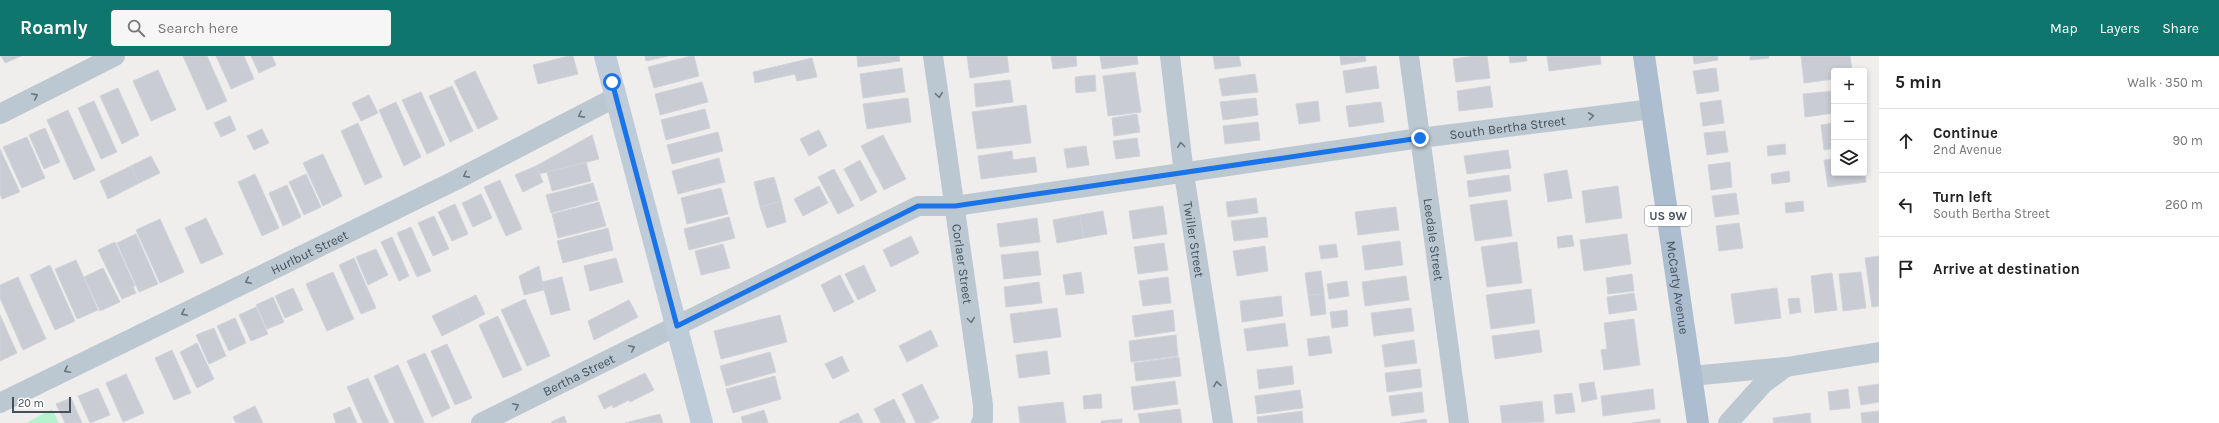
<!DOCTYPE html>
<html lang="en">
<head>
<meta charset="utf-8">
<style>
  :root { --surface:#fff; --page:#f6f6f6; --text:#222; --muted:#767676; --line:#e0e0e0; --accent:#0f766e }
  body { margin:0; font-family:Karla,sans-serif; background:var(--page); color:var(--text) }
  .controls { position:absolute; right:12px; top:12px; display:grid; overflow:hidden; border-radius:4px; box-shadow:0 2px 6px #0003 }
  .controls button { width:36px; height:36px; display:grid; place-items:center; padding:0; border:0; border-bottom:1px solid var(--line); background:var(--surface); color:var(--text); font:20px sans-serif }
  .scale { position:absolute; left:12px; bottom:10px; width:59px; box-sizing:border-box; padding-left:4px; border:2px solid #44515c; border-top:0; font-size:11px; line-height:14px; white-space:nowrap; color:#44515c; -webkit-text-stroke:3px #fff; paint-order:stroke }
  .stop { position:absolute; width:12px; height:12px; margin:-9px; border:3px solid #1a73e8; border-radius:50%; background:#fff }
  .stop.end { background:#1a73e8; border-color:#fff; box-shadow:0 1px 4px #0008 }
  .list { margin:0; padding:0; list-style:none }
  h2 { display:flex; justify-content:space-between; align-items:center; height:52px; margin:0; padding:0 16px; font-size:17px }
  h2 small { font-size:13px; font-weight:400; color:var(--muted) }
  .list li { display:grid; grid-template-columns:26px 1fr auto; gap:12px; align-items:center; box-sizing:border-box; height:64px; padding:0 16px; border-top:1px solid var(--line) }
  .list b { display:block; font-size:15px; white-space:nowrap }
  .list p { margin:0; font-size:13px; white-space:nowrap; color:var(--muted) }
  .list em { font-size:13px; font-style:normal; color:var(--muted) }
  .icon { flex:none; width:22px; height:22px; fill:none; stroke:currentColor; stroke-width:2; stroke-linecap:round; stroke-linejoin:round }
  .map { position:relative; flex:none; width:1879px; height:367px; overflow:hidden }
  header { display:flex; align-items:center; gap:24px; box-sizing:border-box; height:56px; padding:0 20px; background:var(--accent); color:#fff }
  header strong { font-size:19px }
  nav { display:flex; gap:22px; margin-inline-start:auto; font-size:14px }
  .search { width:280px; height:36px; background:var(--page); display:flex; align-items:center; gap:10px; box-sizing:border-box; padding:0 14px; border-radius:4px; color:var(--muted); font-size:15px }
  main { display:flex }
  aside { flex:1; background:var(--surface) }
  .map>svg:first-child { display:block }
  .green { fill:#b7f2ce }
  .building { fill:#c9ccd3; stroke:#d1d3da }
  .lines { fill:none; stroke-linecap:round; stroke-linejoin:round }
  .street { stroke:#bcc8d1; stroke-width:20 }
  .secondary { stroke:#becbd8; stroke-width:22 }
  .primary { stroke:#abbdcf; stroke-width:22 }
  .oneway { stroke:#68757f }
  .route { stroke:#1a73e8; stroke-width:5 }
  .labels { text-anchor:middle; stroke-width:4; stroke-linejoin:round; paint-order:stroke }
  .shield { fill:#fff; stroke:#7c858d; stroke-width:1 }
  .shield-label { font-size:12px; font-weight:bold; fill:#44515c }
  .street-label { font-size:13px; fill:#44515c; stroke:#fff }
</style>
</head>
<body>
<header>
<strong>Roamly</strong>
<div class="search"><svg class="icon" aria-label="search" viewBox="0 0 24 24"><circle cx="10" cy="10" r="6"/><path d="M15 15l6 6"/></svg>Search here</div>
<nav><a>Map</a><a>Layers</a><a>Share</a></nav>
</header>
<main>
<div class="map">
<svg width="1879" height="367" viewBox="0 0 1879 367">
  <rect width="100%" height="100%" fill="#f0eded"/>
  <!-- green -->
  <path class="green" d="M52,353L59,367H26Z"/>
  <!-- building -->
  <path class="building" d="M1,0H21L5,7Z
    M183,0H207L227,45L207,54Z
    M216,0H244L254,23L231,33Z
    M251,0H272L276,9L259,17Z
    M569,0H573L578,18L538,28L533,9Z
    M645,0H668L646,5Z
    M691,0H694L699,20L654,32L648,11Z
    M857,0H899L900,5L858,11Z
    M967,0H1007L1009,16L970,22Z
    M1051,0H1076L1077,10L1053,13Z
    M1100,0H1137L1138,8L1102,13Z
    M1213,0H1239L1241,10L1215,13Z
    M1340,0H1365L1366,5L1341,9Z
    M1475,0H1487L1490,22L1456,26L1453,3Z
    M1509,0H1526L1527,5L1510,7Z
    M1547,0H1600L1601,8L1549,15Z
    M1693,0H1717L1718,4L1694,8Z
    M1750,0H1769V2L1750,4Z
    M1801,0H1850L1852,15H1834V23L1804,27Z
    M812,2L817,21L797,25L795,18L755,27L753,16Z
    M1376,10L1379,32L1346,37L1343,15Z
    M902,12L905,36L863,42L860,18Z
    M1716,12L1719,35L1697,38L1693,15Z
    M158,14L176,54L151,65L133,25Z
    M475,15L498,63L478,73L454,25Z
    M1135,16L1141,56L1108,60L1103,20Z
    M1255,18L1258,36L1222,40L1219,23Z
    M1095,19L1096,35L1076,37L1075,21Z
    M1010,24L1013,46L976,51L974,28Z
    M702,26L708,46L660,59L655,38Z
    M452,30L473,75L450,86L429,40Z
    M1490,30L1493,51L1459,55L1457,35Z
    M118,32L139,79L122,88L100,40Z
    M1834,35V57L1805,61L1803,38Z
    M421,36L445,89L427,98L402,44Z
    M369,39L378,57L361,65L352,47Z
    M908,42L911,66L867,73L863,48Z
    M1256,42L1258,59L1223,64L1220,46Z
    M1721,44L1724,67L1703,70L1700,47Z
    M94,45L117,96L101,103L78,52Z
    M1318,45L1320,65L1299,68L1296,48Z
    M396,46L421,101L404,110L379,54Z
    M1381,46L1384,66L1349,71L1346,50Z
    M1026,49L1031,87L977,93L972,56Z
    M705,53L710,72L666,84L661,64Z
    M68,54L95,114L74,124L47,64Z
    M1137,58L1140,76L1114,80L1112,62Z
    M230,60L236,74L221,81L214,67Z
    M1258,66L1260,84L1225,88L1223,70Z
    M358,67L382,121L365,129L341,75Z
    M1834,67V92L1824,94L1821,69Z
    M45,72L60,106L44,113L29,79Z
    M262,73L269,87L254,94L247,80Z
    M819,74L827,90L809,100L800,83Z
    M1725,75L1728,96L1707,99L1704,77Z
    M718,76L723,95L672,108L667,89Z
    M592,79L599,103L539,118L536,110Z
    M883,79L906,123L884,134L861,90Z
    M27,81L45,122L22,132L3,91Z
    M1137,82L1140,100L1116,103L1113,85Z
    M1785,88L1786,98L1768,100L1767,90Z
    M1086,90L1089,109L1067,112L1064,93Z
    M0,93L20,136L2,143L0,138Z
    M1508,94L1511,112L1467,118L1464,100Z
    M1012,95L1013,104L1035,101L1037,116L981,123L978,100Z
    M323,98L342,140L323,150L303,107Z
    M151,100L160,117L139,127L131,110Z
    M719,102L725,126L678,138L672,115Z
    M1834,103V117H1864V112L1866,126L1828,131L1824,104Z
    M860,104L877,136L861,145L844,113Z
    M586,106L591,125L552,135L547,116Z
    M1730,106L1732,131L1711,134L1708,109Z
    M131,110L139,127L108,143L100,125Z
    M536,110L543,126L523,136L515,119Z
    M834,113L854,150L838,158L818,121Z
    M1567,114L1572,142L1548,146L1544,118Z
    M1789,115L1790,126L1772,128L1771,118Z
    M255,118L279,172L262,180L238,126Z
    M306,118L321,151L304,159L289,126Z
    M1509,119L1511,135L1469,141L1467,125Z
    M774,121L781,145L760,151L754,126Z
    M500,124L522,173L506,180L484,131Z
    M593,127L598,144L551,157L546,139Z
    M287,129L301,161L283,170L269,137Z
    M819,130L828,147L803,160L794,143Z
    M1618,130L1622,162L1586,167L1582,135Z
    M721,132L728,158L687,168L681,142Z
    M1736,137L1739,158L1715,161L1712,140Z
    M481,138L492,162L473,171L462,147Z
    M1256,142L1258,157L1228,161L1226,146Z
    M1507,144L1512,180L1475,185L1470,149Z
    M781,145L786,166L767,172L760,151Z
    M1803,145L1804,155L1786,157L1785,147Z
    M599,146L606,170L558,182L552,158Z
    M455,148L468,178L452,185L438,156Z
    M1163,150L1167,178L1133,183L1129,155Z
    M1396,151L1399,174L1358,179L1355,156Z
    M1103,155L1107,178L1084,182L1080,159Z
    M1080,159L1084,182L1057,187L1053,164Z
    M434,160L449,193L433,200L418,167Z
    M729,161L735,182L689,194L684,173Z
    M1266,161L1268,181L1234,185L1231,165Z
    M206,162L223,198L201,208L185,172Z
    M1037,162L1040,186L1000,191L997,168Z
    M160,163L184,216L160,227L136,174Z
    M1739,167L1743,192L1719,195L1716,170Z
    M411,171L431,215L417,221L397,177Z
    M608,172L613,194L563,207L557,185Z
    M136,178L158,228L139,236L117,187Z
    M1627,178L1631,208L1584,215L1580,184Z
    M1572,179L1574,190L1558,192L1557,181Z
    M911,180L919,197L891,211L883,194Z
    M392,181L409,220L399,225L381,186Z
    M1400,185L1403,209L1365,214L1362,190Z
    M115,186L135,230L133,231L136,237L122,243L98,194Z
    M1517,186L1522,227L1487,231L1481,191Z
    M1164,187L1168,214L1138,218L1134,191Z
    M723,188L730,212L701,219L695,195Z
    M1336,188L1338,201L1321,203L1319,190Z
    M1265,190L1268,215L1237,220L1233,195Z
    M376,193L388,219L368,229L356,201Z
    M1038,195L1041,219L1004,223L1001,199Z
    M1879,200V250L1872,251L1865,202Z
    M354,202L376,252L361,258L339,209Z
    M616,202L623,226L590,235L584,210Z
    M76,204L98,254L77,263L55,213Z
    M50,209L75,265L55,274L30,219Z
    M864,209L876,235L858,244L845,218Z
    M539,210L544,234L524,239L519,220Z
    M103,212L120,246L100,255L84,221Z
    M1321,215L1324,238L1308,239L1305,217Z
    M333,216L354,263L327,275L306,228Z
    M1081,216L1084,237L1066,239L1063,219Z
    M1861,216L1866,252L1843,255L1839,218Z
    M1832,217L1837,254L1815,257L1811,220Z
    M1632,218L1634,235L1608,238L1606,222Z
    M840,219L854,246L834,256L821,229Z
    M1406,220L1409,244L1365,250L1362,226Z
    M18,221L46,283L23,294L0,242V229Z
    M562,221L570,254L551,259L542,226Z
    M1168,221L1171,247L1143,250L1139,225Z
    M1347,225L1349,240L1329,243L1327,228Z
    M1039,226L1042,247L1006,251L1004,231Z
    M293,232L303,254L285,262L275,240Z
    M1777,232L1781,262L1735,268L1731,238Z
    M1531,233L1535,267L1491,273L1486,239Z
    M1634,237L1637,254L1609,258L1607,241Z
    M1324,238L1326,258L1311,260L1308,239Z
    M476,239L485,258L464,269L455,249Z
    M1281,240L1283,260L1242,266L1240,245Z
    M273,241L284,266L267,273L256,249Z
    M1799,242L1801,256L1790,258L1788,243Z
    M525,243L550,300L527,310L501,254Z
    M629,244L638,261L594,284L588,265Z
    M455,249L464,269L442,280L432,260Z
    M256,251L268,278L251,285L239,259Z
    M1057,252L1061,281L1014,287L1010,258Z
    M1411,252L1414,275L1374,280L1371,257Z
    M1173,254L1175,275L1135,281L1132,260Z
    M1347,254L1348,270L1332,272L1330,256Z
    M0,259L17,297L0,305Z
    M780,259L787,286L721,303L714,275Z
    M498,260L522,314L503,322L479,269Z
    M235,262L246,287L229,295L217,270Z
    M1634,263L1640,309L1604,314L1601,294L1607,293L1604,267Z
    M1285,267L1288,290L1247,295L1244,273Z
    M214,272L226,300L209,308L196,279Z
    M931,274L938,290L907,306L899,290Z
    M1539,274L1542,296L1495,303L1492,280Z
    M1176,279L1178,300L1131,306L1129,285Z
    M1329,280L1332,297L1309,300L1307,283Z
    M1414,284L1417,307L1385,311L1382,289Z
    M197,287L214,323L197,332L180,296Z
    M447,288L472,342L455,349L431,295Z
    M172,294L191,337L174,344L155,302Z
    M1047,295L1050,318L1019,322L1016,299Z
    M770,296L776,316L726,330L720,310Z
    M425,297L450,352L432,361L407,305Z
    M842,300L849,315L833,323L825,308Z
    M1179,301L1181,320L1136,325L1134,307Z
    M398,309L424,366L422,367H395L374,320Z
    M1292,310L1294,328L1259,333L1257,314Z
    M1420,313L1422,331L1387,336L1385,317Z
    M645,317L654,334L630,346L629,344L613,352L612,349L604,353L598,340Z
    M126,318L144,357L123,366L106,327Z
    M775,320L781,343L733,357L726,333Z
    M368,322L389,367H363L347,331Z
    M1175,325L1178,348L1134,354L1131,331Z
    M1594,326L1597,343L1582,346L1579,328Z
    M922,328L939,362L929,367H916L902,338Z
    M1879,328V346L1861,349L1858,331Z
    M98,332L110,359L90,367L78,340Z
    M1653,333L1655,353L1603,360L1601,340Z
    M1848,333L1850,352L1830,354L1828,336Z
    M1300,334L1303,352L1257,358L1255,340Z
    M1422,336L1424,356L1392,360L1389,340Z
    M1572,337L1575,356L1556,358L1554,339Z
    M1101,338L1102,352L1084,353L1083,340Z
    M71,342L82,367H65L56,348Z
    M894,343L906,367H881L874,353Z
    M1542,345L1544,366L1502,367L1500,350Z
    M1063,346L1066,367H1020L1018,351Z
    M255,350L263,367H236L233,361Z
    M350,351L357,367H336L333,358Z
    M1180,353L1182,367H1140L1138,358Z
    M764,354L768,367H743L741,361Z
    M1302,355L1303,367H1258L1257,361Z
    M1879,355V367H1862L1861,357Z
    M858,357L863,367H840L839,366Z
    M1810,357L1811,367H1774L1773,362Z
    M660,358L663,367H625Z
    M564,360L567,367H552L551,366Z
    M1122,363V367H1101V365Z
    M1426,363L1427,367H1400Z
    M1660,363V367H1632Z"/>
  <g class="lines">
    <!-- street -->
    <g class="street">
      <path id="s1" d="M933,0L983,349V363L981,367"/>
      <path id="s2" d="M1170,0L1184,118L1223,367"/>
      <path id="s3" d="M1409,0L1459,367"/>
      <path d="M0,58L115,0"/>
      <path d="M1692,320L1786,311L1879,296"/>
      <path id="s4" d="M0,347L456,124L616,41"/>
      <path id="s5" d="M481,367L918,150H955L1420,82L1652,53"/>
      <path d="M1728,367L1763,328L1786,311"/>
    </g>
    <!-- secondary -->
    <path class="secondary" d="M605,0L702,367"/>
    <!-- primary -->
    <path class="primary" id="s6" d="M1644,0L1698,367"/>
  </g>
  <!-- one-way arrows -->
  <defs><path id="oneway-chevron" d="M-2-3.5L2.5 0L-2 3.5" fill="none" stroke-width="1.6" stroke-linecap="round" stroke-linejoin="round"/></defs>
  <g class="oneway">
    <use href="#oneway-chevron" transform="translate(939 39) rotate(82)"/>
    <use href="#oneway-chevron" transform="translate(35 40) rotate(-27)"/>
    <use href="#oneway-chevron" transform="translate(581 59) rotate(152)"/>
    <use href="#oneway-chevron" transform="translate(1591 60) rotate(-7)"/>
    <use href="#oneway-chevron" transform="translate(1181 89) rotate(-97)"/>
    <use href="#oneway-chevron" transform="translate(466 119) rotate(152)"/>
    <use href="#oneway-chevron" transform="translate(248 225) rotate(154)"/>
    <use href="#oneway-chevron" transform="translate(184 257) rotate(154)"/>
    <use href="#oneway-chevron" transform="translate(971 264) rotate(82)"/>
    <use href="#oneway-chevron" transform="translate(632 292) rotate(-26)"/>
    <use href="#oneway-chevron" transform="translate(67 314) rotate(154)"/>
    <use href="#oneway-chevron" transform="translate(1217 328) rotate(-99)"/>
    <use href="#oneway-chevron" transform="translate(516 350) rotate(-26)"/>
  </g>
  <g class="lines">
    <!-- route -->
    <path class="route" d="M612,26L677,270L918,150H955L1420,82"/>
  </g>
  <g class="labels">
    <!-- shield labels -->
    <rect class="shield" x="1645" y="150" width="46" height="20" rx="3"/>
    <g class="shield-label">
      <text x="1668" y="164">US 9W</text>
    </g>
    <!-- street labels -->
    <g class="street-label">
      <text dy="5" stroke="none"><textPath href="#s5" startOffset="1083">South Bertha Street</textPath></text>
      <text dy="5" stroke="none"><textPath href="#s2" startOffset="185">Twiller Street</textPath></text>
      <text dy="5" stroke="none"><textPath href="#s3" startOffset="185">Leedale Street</textPath></text>
      <text dy="5" stroke="none"><textPath href="#s4" startOffset="344">Hurlbut Street</textPath></text>
      <text dy="5" stroke="none"><textPath href="#s1" startOffset="210">Corlaer Street</textPath></text>
      <text dy="5" stroke="none"><textPath href="#s6" startOffset="234">McCarty Avenue</textPath></text>
      <text dy="5" stroke="none"><textPath href="#s5" startOffset="109">Bertha Street</textPath></text>
    </g>
  </g>
</svg>
<div class="controls">
<button>+</button>
<button>−</button>
<button><svg class="icon" aria-label="layers" viewBox="0 0 24 24"><path d="M12 4l9 5-9 5-9-5zM3 14l9 5 9-5"/></svg></button>
</div>
<div class="scale">20 m</div>
<div class="stop" style="left:612px;top:26px"></div>
<div class="stop end" style="left:1420px;top:82px"></div>
</div>
<aside>
<h2>5 min<small>Walk · 350 m</small></h2>
<ul class="list">
<li><svg class="icon" aria-label="ahead" viewBox="0 0 24 24"><path d="M12 20V5M6 11l6-6 6 6"/></svg><div><b>Continue</b><p>2nd Avenue</p></div><em>90 m</em></li>
<li><svg class="icon" aria-label="left" viewBox="0 0 24 24"><path d="M17 20v-9H6M10 6l-5 5 5 5"/></svg><div><b>Turn left</b><p>South Bertha Street</p></div><em>260 m</em></li>
<li><svg class="icon" aria-label="arrive" viewBox="0 0 24 24"><path d="M6 21V4h12l-3 4 3 4H6"/></svg><div><b>Arrive at destination</b></div></li>
</ul>
</aside>
</main>
</body>
</html>
